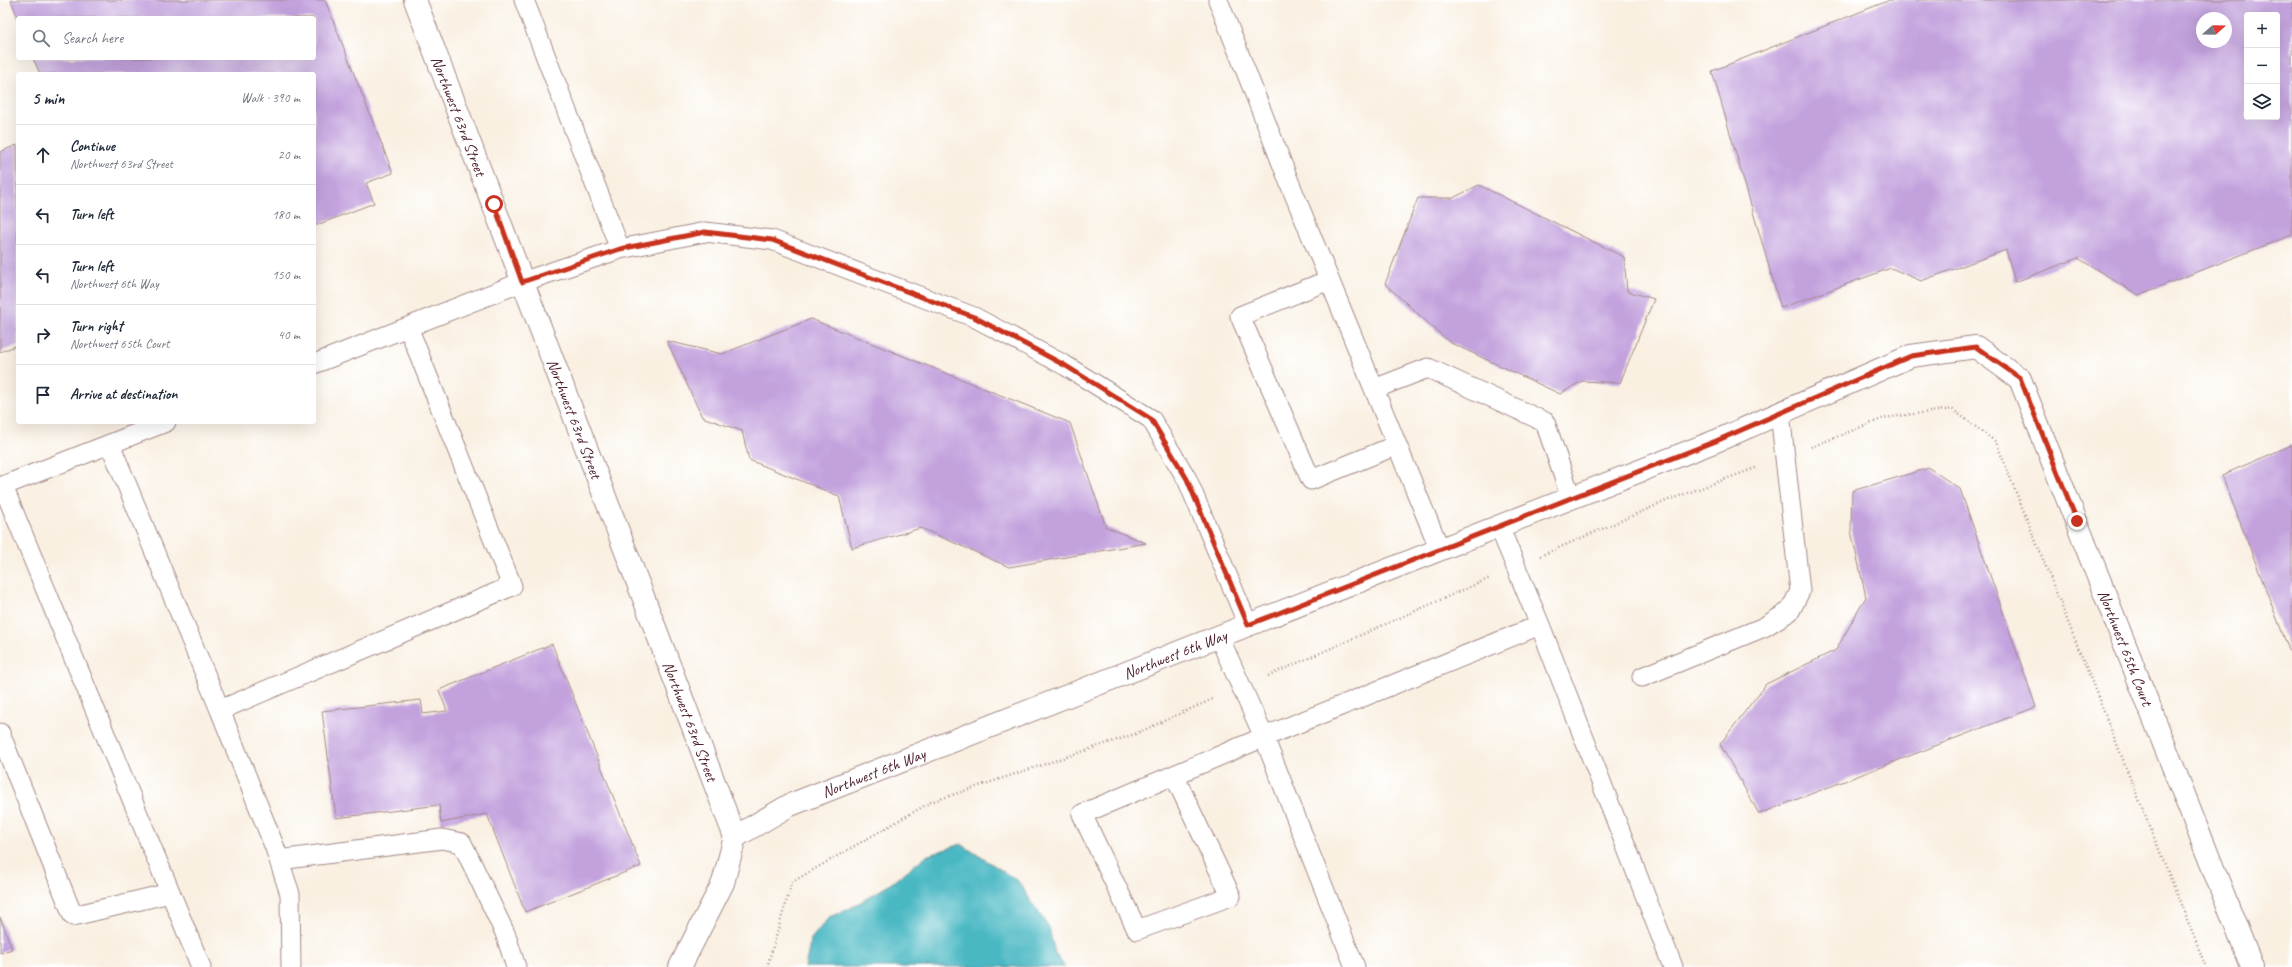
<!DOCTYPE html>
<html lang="en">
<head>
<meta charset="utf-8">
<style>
  :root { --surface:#fff; --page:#f6f6f7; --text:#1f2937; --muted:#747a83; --line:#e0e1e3 }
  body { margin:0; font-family:Caveat,sans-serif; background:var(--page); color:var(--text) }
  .controls { position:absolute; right:12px; top:12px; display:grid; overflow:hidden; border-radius:4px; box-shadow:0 4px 16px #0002 }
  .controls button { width:36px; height:36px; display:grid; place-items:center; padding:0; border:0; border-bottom:1px solid var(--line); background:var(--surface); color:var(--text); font:20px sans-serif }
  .compass { position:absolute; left:2196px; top:12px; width:36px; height:36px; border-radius:50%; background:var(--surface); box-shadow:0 4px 16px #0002; rotate:70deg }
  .stop { position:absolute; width:12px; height:12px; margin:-9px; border:3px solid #c8321e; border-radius:50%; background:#fff }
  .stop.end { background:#c8321e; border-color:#fff; box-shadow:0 1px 4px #0008 }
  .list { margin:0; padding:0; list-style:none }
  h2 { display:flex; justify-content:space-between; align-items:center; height:52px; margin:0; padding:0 16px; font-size:17px }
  h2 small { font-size:13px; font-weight:400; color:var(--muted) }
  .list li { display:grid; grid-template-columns:26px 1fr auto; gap:12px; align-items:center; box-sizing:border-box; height:60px; padding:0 16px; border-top:1px solid var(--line) }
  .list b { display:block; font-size:15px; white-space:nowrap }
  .list p { margin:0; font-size:13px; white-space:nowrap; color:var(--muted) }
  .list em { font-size:13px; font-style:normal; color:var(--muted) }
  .icon { flex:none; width:22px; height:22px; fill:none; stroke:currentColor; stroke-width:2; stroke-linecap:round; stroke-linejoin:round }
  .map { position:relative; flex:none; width:2292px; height:967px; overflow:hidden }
  .search { position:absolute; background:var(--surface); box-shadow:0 4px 16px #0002; left:16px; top:16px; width:300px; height:44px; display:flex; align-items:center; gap:10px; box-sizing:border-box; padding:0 14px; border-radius:4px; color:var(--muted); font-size:15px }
  .panel { position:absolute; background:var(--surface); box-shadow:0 4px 16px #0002; left:16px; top:72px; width:300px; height:352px; border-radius:4px }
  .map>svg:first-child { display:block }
  .water { fill:#49b8c3; stroke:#4a6c77 }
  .building { fill:#c2a1dd; fill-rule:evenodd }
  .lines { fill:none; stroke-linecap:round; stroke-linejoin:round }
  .service-casing { stroke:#a28886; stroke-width:21 }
  .minor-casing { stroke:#a28886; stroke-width:24 }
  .path { stroke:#a28886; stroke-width:2.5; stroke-dasharray:1 3; stroke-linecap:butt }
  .service { stroke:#fff; stroke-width:19 }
  .minor { stroke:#fff; stroke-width:22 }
  .route { stroke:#c8321e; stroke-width:5 }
  .labels { text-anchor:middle; stroke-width:3.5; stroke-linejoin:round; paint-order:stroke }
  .street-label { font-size:16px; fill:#4a1f2b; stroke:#fff }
</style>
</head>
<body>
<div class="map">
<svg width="2292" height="967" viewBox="0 0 2292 967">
  <rect width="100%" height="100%" fill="#fff"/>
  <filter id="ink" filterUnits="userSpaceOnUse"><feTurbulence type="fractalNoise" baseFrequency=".025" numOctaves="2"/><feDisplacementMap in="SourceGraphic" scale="8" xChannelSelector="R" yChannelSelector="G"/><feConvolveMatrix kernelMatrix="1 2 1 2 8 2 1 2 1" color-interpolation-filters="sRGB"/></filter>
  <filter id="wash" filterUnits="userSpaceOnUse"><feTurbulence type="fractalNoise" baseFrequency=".012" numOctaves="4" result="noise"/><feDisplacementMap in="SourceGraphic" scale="16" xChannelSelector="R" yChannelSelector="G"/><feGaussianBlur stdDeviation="0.9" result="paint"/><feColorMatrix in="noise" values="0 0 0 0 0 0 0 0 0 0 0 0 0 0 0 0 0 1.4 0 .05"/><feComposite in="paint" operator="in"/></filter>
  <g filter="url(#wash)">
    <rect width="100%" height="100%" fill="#f9f0e2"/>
    <!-- water -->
    <path class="water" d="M961,844L1018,881L1049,928L1055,954L1065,967H805L811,939L829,917L847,910L889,885L926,856Z"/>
    <g id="blocks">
      <!-- building -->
      <path class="building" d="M11,0H325L393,173L366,183L374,203L314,226V74H40L33,58H314V18H18Z
        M1890,0H2292V235L2138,295L2078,258L2015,282L2006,250L1921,281L1891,268L1781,308L1712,71ZM2247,15H2277V117H2247ZM2202,18H2226V42H2202Z
        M17,145L18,345L0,352V152Z
        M1479,185L1624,257L1627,291L1654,299L1620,383L1582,381L1560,394L1449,342L1385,284L1418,198H1453Z
        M811,319L1070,423L1106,527L1146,543L1009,567L921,528L852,548L839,496L749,460L742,431L702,417L667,341L722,354Z
        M2292,445V658L2222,475Z
        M1929,468L1960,489L2036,707L1759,814L1720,744L1766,684L1836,650L1866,597L1851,531L1852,491Z
        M552,644L641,866L525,912L487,814L441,823L439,805L336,818L322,711L421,700L423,714L447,711L439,690Z
        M0,917L12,949L0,953Z"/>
    </g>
  </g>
  <g filter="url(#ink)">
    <use href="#blocks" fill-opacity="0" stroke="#a28886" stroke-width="1"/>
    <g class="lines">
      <defs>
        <path id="service" d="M524,0L620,249
          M1218,0L1290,184L1440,550
          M1329,280L1240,316L1311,480L1397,445
          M314,364L522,282L620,249L705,232L772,240L974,317L1066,366L1151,419L1187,479L1248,625
          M1374,389L1428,368L1545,422L1571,498
          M110,444L220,710
          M3,486L201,967
          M0,487L166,422
          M1499,526L1540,625L1673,967
          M1219,637L1264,737L1355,967
          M1642,677L1764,627L1790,611L1800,591L1780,413
          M0,733L73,916L170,893
          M1174,775L1231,896L1137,930L1082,814L1264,737L1540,625
          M279,860L442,839L462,843L505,933L516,967
          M291,967L290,894L275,848L220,710L512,586L408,327"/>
        <g id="minor">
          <path id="s1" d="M415,0L735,837"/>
          <path id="s2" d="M680,967L723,883L735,837L790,805L1716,441L1911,356L1976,347L2020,379L2252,967"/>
        </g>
      </defs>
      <!-- service casing -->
      <use href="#service" class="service-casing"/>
      <!-- minor casing -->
      <use href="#minor" class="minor-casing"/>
      <!-- path -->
      <path class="path" d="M1811,447L1884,418L1952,409L1996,442L2206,967
        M1540,556L1666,501L1758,467
        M1268,676L1490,578
        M767,967L792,882L931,802L1135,734L1215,698"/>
      <!-- service -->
      <use href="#service" class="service"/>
      <!-- minor -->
      <use href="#minor" class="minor"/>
    </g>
  </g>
  <g class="lines" filter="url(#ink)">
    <!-- route -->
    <path class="route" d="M494,204L522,282L620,249L705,232L772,240L974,317L1066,366L1151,419L1187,479L1248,625L1716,441L1911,356L1976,347L2020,378L2077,521"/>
  </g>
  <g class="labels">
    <!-- street labels -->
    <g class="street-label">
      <text dy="6" stroke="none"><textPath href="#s1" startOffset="124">Northwest 63rd Street</textPath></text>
      <text dy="6" stroke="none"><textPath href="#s1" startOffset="448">Northwest 63rd Street</textPath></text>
      <text dy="6" stroke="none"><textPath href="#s2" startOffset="1822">Northwest 65th Court</textPath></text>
      <text dy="6" stroke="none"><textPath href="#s2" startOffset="619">Northwest 6th Way</textPath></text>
      <text dy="6" stroke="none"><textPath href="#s1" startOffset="772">Northwest 63rd Street</textPath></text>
      <text dy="6" stroke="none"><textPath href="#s2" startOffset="295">Northwest 6th Way</textPath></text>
    </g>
  </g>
</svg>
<div class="controls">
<button>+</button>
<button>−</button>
<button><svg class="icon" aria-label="layers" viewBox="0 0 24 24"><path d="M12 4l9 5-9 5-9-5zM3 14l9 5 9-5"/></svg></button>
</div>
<svg class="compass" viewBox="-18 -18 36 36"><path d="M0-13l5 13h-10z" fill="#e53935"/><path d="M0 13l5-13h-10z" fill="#747a83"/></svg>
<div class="stop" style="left:494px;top:204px"></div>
<div class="stop end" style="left:2077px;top:521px"></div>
<div class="search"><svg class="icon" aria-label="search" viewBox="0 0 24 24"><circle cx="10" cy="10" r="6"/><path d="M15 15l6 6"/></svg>Search here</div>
<section class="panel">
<h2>5 min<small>Walk · 390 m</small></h2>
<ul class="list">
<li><svg class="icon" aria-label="ahead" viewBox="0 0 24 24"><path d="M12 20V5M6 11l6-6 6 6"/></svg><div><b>Continue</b><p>Northwest 63rd Street</p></div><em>20 m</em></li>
<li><svg class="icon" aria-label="left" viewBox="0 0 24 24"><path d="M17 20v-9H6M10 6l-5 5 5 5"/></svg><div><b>Turn left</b></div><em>180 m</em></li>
<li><svg class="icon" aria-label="left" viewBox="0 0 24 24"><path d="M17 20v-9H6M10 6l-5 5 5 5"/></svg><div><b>Turn left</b><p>Northwest 6th Way</p></div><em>150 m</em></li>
<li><svg class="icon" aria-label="right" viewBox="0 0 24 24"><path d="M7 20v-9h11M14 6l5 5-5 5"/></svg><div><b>Turn right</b><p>Northwest 65th Court</p></div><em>40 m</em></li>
<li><svg class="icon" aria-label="arrive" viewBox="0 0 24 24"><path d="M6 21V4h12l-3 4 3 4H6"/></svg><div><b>Arrive at destination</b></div></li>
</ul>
</section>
</div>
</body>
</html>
